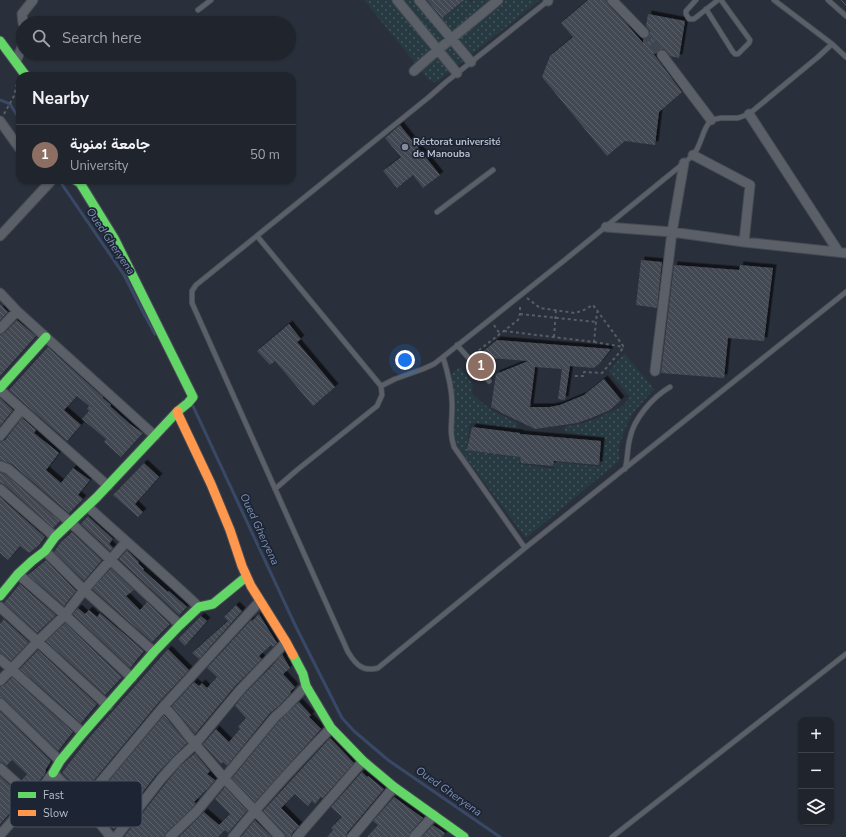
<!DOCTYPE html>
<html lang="en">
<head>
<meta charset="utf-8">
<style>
  :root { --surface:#20242c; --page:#282c34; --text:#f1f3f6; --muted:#a2a4a9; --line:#3d4148; --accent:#848b99 }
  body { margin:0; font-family:"Nunito Sans",Vazirmatn,sans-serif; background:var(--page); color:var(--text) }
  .controls { position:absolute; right:12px; bottom:12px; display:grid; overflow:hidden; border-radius:8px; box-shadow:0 1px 3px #0004 }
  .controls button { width:36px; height:36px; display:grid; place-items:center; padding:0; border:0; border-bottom:1px solid var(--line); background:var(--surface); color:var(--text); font:20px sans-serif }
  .you { position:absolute; left:405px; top:360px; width:14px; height:14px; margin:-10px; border:3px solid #fff; border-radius:50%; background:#1a73e8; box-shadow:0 0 0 6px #1a73e833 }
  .badge { display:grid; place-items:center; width:26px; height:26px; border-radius:50%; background:var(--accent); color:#fff; font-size:13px; font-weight:700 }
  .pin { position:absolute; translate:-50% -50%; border:2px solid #fff; box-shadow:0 1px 4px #0006 }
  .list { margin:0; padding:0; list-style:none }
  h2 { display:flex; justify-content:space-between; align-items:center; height:52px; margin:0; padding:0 16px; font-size:17px }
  h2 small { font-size:13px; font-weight:400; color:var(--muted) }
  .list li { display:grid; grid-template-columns:26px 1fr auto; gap:12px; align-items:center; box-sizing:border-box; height:60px; padding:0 16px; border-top:1px solid var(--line) }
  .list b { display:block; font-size:15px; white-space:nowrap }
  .list p { margin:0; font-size:13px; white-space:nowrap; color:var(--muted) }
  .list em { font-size:13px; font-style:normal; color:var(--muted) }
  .icon { flex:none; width:22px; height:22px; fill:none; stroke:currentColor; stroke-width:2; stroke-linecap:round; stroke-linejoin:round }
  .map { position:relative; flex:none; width:846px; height:837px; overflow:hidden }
  .search { position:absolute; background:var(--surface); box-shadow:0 1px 3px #0004; left:16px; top:16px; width:280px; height:44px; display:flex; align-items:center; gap:10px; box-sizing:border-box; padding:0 14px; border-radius:22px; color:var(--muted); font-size:15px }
  .panel { position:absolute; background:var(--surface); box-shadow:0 1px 3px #0004; left:16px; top:72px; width:280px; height:112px; border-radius:12px }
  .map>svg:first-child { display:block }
  .grass { fill:url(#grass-dots) }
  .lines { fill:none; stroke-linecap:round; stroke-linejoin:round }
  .stream { stroke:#384866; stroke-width:3 }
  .building { fill:url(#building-back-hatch); filter:url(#shadow) }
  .street-tunnel { stroke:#3f4551; stroke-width:9; stroke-dasharray:9 4.5; stroke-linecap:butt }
  .lane-casing { stroke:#474b53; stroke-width:6 }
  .street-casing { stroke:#474b53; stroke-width:11 }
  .fast-casing { stroke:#474b53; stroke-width:11 }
  .slow-casing { stroke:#474b53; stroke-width:11 }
  .path { stroke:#585e65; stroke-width:2; stroke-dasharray:3 3; stroke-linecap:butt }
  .lane { stroke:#5b5f68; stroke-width:4.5 }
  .street { stroke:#5b5f68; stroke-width:9 }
  .fast { stroke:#63d668; stroke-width:9 }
  .slow { stroke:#ff974d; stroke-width:9 }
  .tram { stroke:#595d66; stroke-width:1 }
  .poi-dot { fill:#848b99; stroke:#1d2535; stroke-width:1.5 }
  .labels { text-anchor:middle; stroke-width:3.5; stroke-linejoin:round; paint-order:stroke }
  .poi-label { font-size:10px; font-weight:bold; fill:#b5bccb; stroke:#1d2535; text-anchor:start }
  .water-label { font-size:11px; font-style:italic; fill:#7c8fb3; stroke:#1d2535 }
  .key { fill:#1d2535; stroke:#4b5262; stroke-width:1 }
  .key-label { font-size:11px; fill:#b5bccb }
</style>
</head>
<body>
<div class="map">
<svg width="846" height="837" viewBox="0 0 846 837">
  <defs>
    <pattern id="grass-dots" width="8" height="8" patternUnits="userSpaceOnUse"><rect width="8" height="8" fill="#273a41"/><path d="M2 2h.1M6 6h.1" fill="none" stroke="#44555b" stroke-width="1.8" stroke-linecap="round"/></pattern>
    <pattern id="building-back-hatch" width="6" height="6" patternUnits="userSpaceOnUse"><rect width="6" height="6" fill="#434852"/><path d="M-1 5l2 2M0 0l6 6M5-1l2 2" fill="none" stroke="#5c606a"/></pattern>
    <filter id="shadow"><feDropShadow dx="3.5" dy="-3.5" stdDeviation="0" flood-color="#0009"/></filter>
  </defs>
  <rect width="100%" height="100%" fill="#2a303b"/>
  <!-- grass -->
  <path class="grass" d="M364,0H425L441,19L462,2L461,0H469L471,2L474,0H540L438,81L435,82L429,80Z
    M624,353L654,389L632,414L625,429L619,446V461L526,538L454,442L451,423L449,376L460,367L473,385L471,393L491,410L517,423V429L470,423L467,450L520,457L519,464L554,469L555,462L601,467L605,438L566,432L564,427L587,422L600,417L623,406L630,397L609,372Z"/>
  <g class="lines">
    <!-- stream -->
    <path class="stream" d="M0,100L10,104L20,120
      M59,180L124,275L144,314L155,334
      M192,404L296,627L342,718L354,731L388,760L500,837"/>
  </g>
  <!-- building -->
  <path class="building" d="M427,0H464L442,18Z
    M588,0H606L608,4L626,23L643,43V39L648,38L650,34V31L646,26L648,14L685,21L679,58L670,56L664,49L659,50L656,54L653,53L682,92L659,112L655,145L625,141L607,156L542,77L550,56L573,37L561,23Z
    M400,125L440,175L423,188L413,175L397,188L383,171L401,157L385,138Z
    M641,260L662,262L657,308L636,305Z
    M674,265L739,270L740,265L773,268L764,341L728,338L724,378L661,373Z
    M0,304L8,312L0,320Z
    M17,320L36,336L0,376V335L4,333Z
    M289,324L301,339L297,342L335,387L313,406L275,361L270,365L257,351Z
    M497,340L611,349L600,363L594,368L570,366L565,400L558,399L562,369L535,367L530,407H550L560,405L584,395L604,379L621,400L610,410L591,418L577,423L535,429L504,414L491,407L496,374L528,361L476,357Z
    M48,347L103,397V398L111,405L110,406L130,424L143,433L121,457L104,442L106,439L82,419L89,411L87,409L89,406L77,396L64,410L81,425L67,441L9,390Z
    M0,398L13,410L0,426Z
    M22,418L36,430L34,433L58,452L59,453L46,470L61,483L73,468L90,480L78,495L83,499L69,513L12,464L0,460V442L5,440Z
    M472,427L520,433V434L601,441L599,465L554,461L553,466L521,463L520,457L467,450Z
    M144,463L159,477L135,504L143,512L138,517L113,495Z
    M0,472L5,474L60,521L53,528L4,484L0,483Z
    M0,497L45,537L39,545L29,553L20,546L8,560L0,553Z
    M88,516L113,539L109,544L113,548L110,551L81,524Z
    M72,532L102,560L84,581L54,552L61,542Z
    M127,550L139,562L138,563L144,569L143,570L168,592L169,591L187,607L179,615L119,559Z
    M46,560L76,591L64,606L28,575Z
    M111,568L134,590L126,596L140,610L147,602L170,624L152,642L92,589Z
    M20,584L56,615L37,633L4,603Z
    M236,605L242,611L199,659L192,653L228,621L224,617Z
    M78,608L85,614L89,610L97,617L100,613L144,651L130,668L73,614Z
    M259,614L277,643L273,647L271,645L259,656L262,659L236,685L195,734L172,706L194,682L199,686L202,683L207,688L217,677L207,668L251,620L252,621Z
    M201,616L207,621L185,646L178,639Z
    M4,619L29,642L11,661L4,655L0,653V624Z
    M65,623L122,677L105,695L46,641Z
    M168,649L189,670L159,702L85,791L83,788L80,791L62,773L67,766L89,738Z
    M38,650L97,704L81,723L20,669Z
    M282,654L290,668L283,674L295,687L290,692L291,693L280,705L270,713L227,766L223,762L221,764L203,744L216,729L229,742L240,729L238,727L246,718L235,706L245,693L271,667Z
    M12,677L73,732L58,751L4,699L0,697V687L4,685Z
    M299,702L311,715L309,717L321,729L255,802L232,778L279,721Z
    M0,711L51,761L46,769L45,774L32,789L22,780L27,774L12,760L6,766L4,763L0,762Z
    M164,715L187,743L173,757L156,775L114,829L101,816L103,814L96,808L92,801Z
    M330,738L354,763L323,798L321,797L315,804L312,801L308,806L295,794L281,808L299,826L292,833L291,837H286L284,833L263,811Z
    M195,753L210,771L207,774L215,780L206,791V790L194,802L196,803L193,807L166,833L164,837H124L166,783L181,765Z
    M362,772L367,777L368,776L384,789L347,833L346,837H327L333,830L331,828L342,817L331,807Z
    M0,776L22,796L9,812L10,813L0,824Z
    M225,787L247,811L228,833L225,830L218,837H179L204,812L219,825L230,814L215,799Z
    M394,797L423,818L410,833L408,837H367L378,825L373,821Z
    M255,820L272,837H241Z
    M433,825L445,833L442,837H422Z"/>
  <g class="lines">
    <!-- street-tunnel -->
    <path class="street-tunnel" d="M644,33L662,55"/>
    <defs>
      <path id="lane" d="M549,0L446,82L429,97L196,285L192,291V303L348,652C356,665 363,672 378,668L525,548L846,292
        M696,0L686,11V14L689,19H694L718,0
        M774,0L832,44L846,57
        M828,0L846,16
        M706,9L733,52L735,54H738L749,43L750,40L721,0
        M198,10L211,0
        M437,212L493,170
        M257,236L381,386
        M457,345L489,381
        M625,469C628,459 627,448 630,438C634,418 653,397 670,387
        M275,489L297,470L377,406L382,395L381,386L395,379L423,369L434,364L443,357
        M525,548L454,447C449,431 452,425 452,409C453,392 448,373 443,357L566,259L684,163C688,160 691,157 694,154C702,143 702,130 711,120L721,118H738L749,114L818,57L832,44
        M612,837L846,654"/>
      <path id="street" d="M397,0L457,73
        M419,0L471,62
        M548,0V1
        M612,0L644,33
        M23,23L22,14L33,0
        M662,55L711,120
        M16,61L22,47L23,37
        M414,71C441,46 470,24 498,0
        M749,114L838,251
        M0,121L20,149
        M693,155L750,185L744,242
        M606,227L672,232L744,242L846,253
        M0,236L52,180
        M0,293L17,311L155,436
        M0,329L17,311
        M655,371L672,232L684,163
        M0,390L108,486
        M0,436L21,410
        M0,466L8,469L71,523L180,625
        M0,489L55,537
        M87,506C124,540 162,572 199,607
        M45,551L84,590L154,652
        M18,574L65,615L132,678
        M0,607L108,706
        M0,659L83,733
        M0,681L37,642L65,615L84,590L126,542
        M0,703L60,761
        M164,706L176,720L195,744L241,689L286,642
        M0,768L33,798
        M83,803L164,706L260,601
        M0,835L45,784L53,773L83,803L111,837
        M116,837L161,779L177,761L195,744L224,778L280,837
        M170,837L197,811L275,717L284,709L306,686
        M233,837C264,799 297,763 331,728
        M297,837L363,761
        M352,837L394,787
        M414,837L434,815"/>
      <path id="fast" d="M0,41L26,76
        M75,180L80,183L114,238L193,397L188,403L178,411
        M0,388L46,337
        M0,596L18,574L32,561L45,551L55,537L97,497L177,412
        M293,655L303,674L306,686L331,728L363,761L394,787L464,837
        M53,773L60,761L83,733L154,652L180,625L199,607L213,604L246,577"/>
      <path id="slow" d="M178,411L177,412L211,484L230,530L242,566L251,586L286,642L293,655"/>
    </defs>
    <!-- lane casing -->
    <use href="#lane" class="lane-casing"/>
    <!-- street casing -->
    <use href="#street" class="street-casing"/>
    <!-- fast casing -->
    <use href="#fast" class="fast-casing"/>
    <!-- slow casing -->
    <use href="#slow" class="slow-casing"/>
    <!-- path -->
    <path class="path" d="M4,114L14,96L17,83
      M527,298L540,308L575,313L584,310L593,305L624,347L602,373L584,372V376H573
      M520,314L596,322
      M494,325L500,334
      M504,331L594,342L597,312
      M554,337L556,310
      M594,342L624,347
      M474,354L518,320L520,314V305"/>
    <!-- lane -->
    <use href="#lane" class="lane"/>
    <!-- street -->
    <use href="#street" class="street"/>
    <!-- fast -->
    <use href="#fast" class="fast"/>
    <!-- slow -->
    <use href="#slow" class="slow"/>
    <!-- tram -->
    <path class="tram" d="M841,0L846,5"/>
  </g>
  <!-- markers -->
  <circle class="poi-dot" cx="405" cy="147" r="4"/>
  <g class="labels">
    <!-- poi labels -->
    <g class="poi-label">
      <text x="413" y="145">Réctorat université<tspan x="413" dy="12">de Manouba</tspan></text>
    </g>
    <!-- water labels -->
    <g class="water-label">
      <text transform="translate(111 241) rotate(56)" y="4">Oued Gheryena</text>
      <text transform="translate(260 529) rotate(65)" y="4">Oued Gheryena</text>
      <text transform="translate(449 791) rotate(35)" y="4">Oued Gheryena</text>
    </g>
  </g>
  <!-- legend -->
  <rect x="10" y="781" width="132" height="46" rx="6" class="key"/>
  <rect x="18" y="792" width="18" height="6" fill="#63d668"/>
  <rect x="18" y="810" width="18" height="6" fill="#ff974d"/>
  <g class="key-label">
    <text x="43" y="799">Fast</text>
    <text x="43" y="817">Slow</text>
  </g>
</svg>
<div class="controls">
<button>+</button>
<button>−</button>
<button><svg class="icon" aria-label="layers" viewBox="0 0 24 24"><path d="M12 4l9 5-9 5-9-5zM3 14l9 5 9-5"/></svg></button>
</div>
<div class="you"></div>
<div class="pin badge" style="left:481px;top:366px;background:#8d6e63">1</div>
<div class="search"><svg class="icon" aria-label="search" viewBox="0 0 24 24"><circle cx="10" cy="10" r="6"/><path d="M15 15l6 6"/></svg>Search here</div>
<section class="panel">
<h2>Nearby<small></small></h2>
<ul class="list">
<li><span class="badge" style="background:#8d6e63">1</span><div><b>جامعة ؛منوبة</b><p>University</p></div><em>50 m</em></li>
</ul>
</section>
</div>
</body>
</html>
